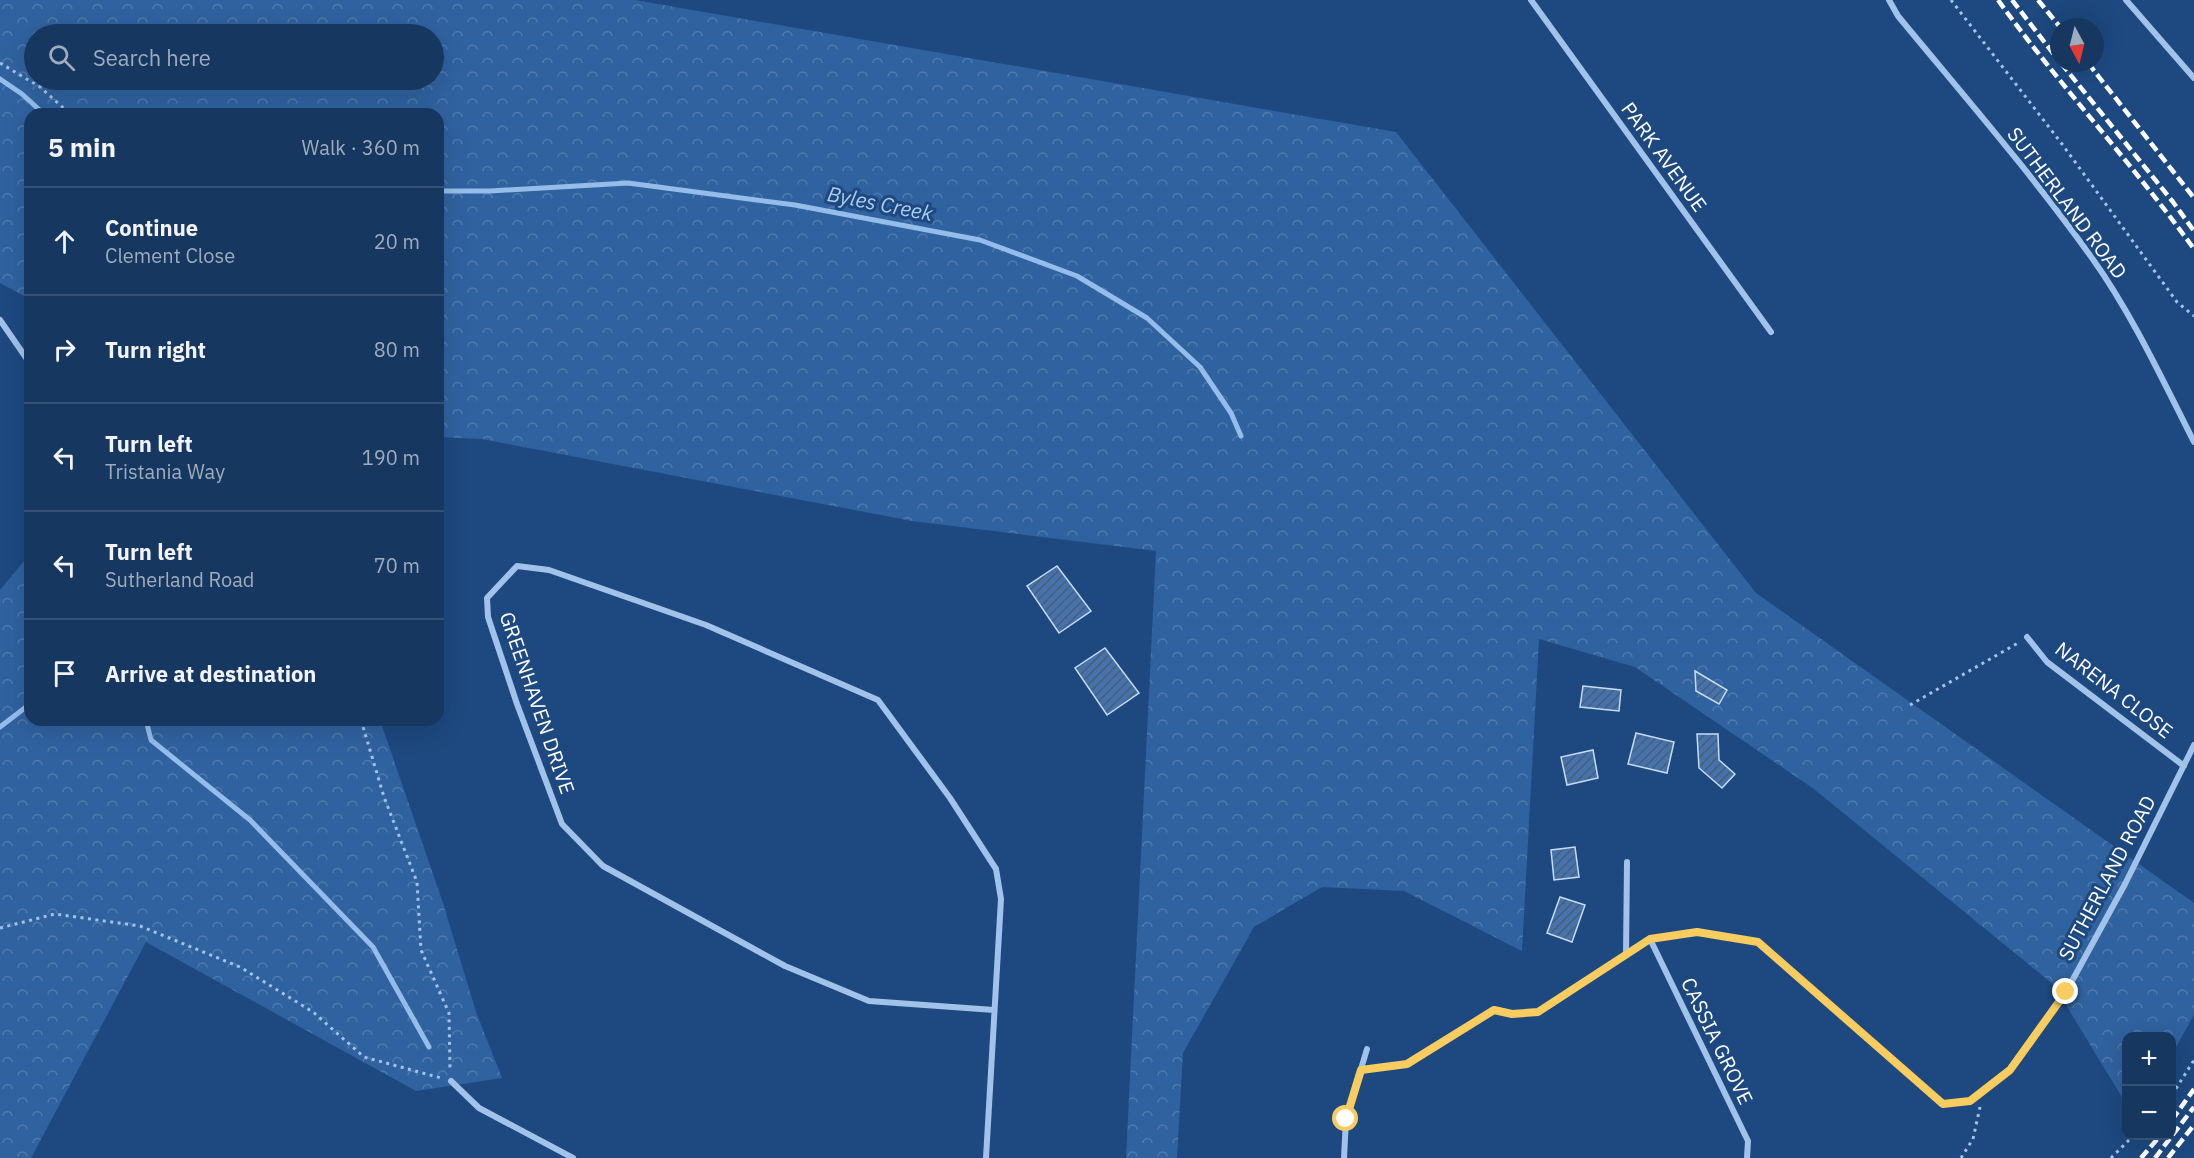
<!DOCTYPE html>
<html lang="en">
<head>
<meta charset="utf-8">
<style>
  :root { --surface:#163760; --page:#234269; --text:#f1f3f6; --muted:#9eacbd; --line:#355175 }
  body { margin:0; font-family:"IBM Plex Sans",sans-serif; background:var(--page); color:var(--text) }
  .controls { position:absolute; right:18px; bottom:18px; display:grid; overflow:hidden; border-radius:12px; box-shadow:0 6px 24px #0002 }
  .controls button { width:54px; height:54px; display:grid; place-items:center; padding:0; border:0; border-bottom:2px solid var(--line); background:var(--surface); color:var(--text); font:30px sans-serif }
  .compass { position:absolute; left:2050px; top:18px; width:54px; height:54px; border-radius:50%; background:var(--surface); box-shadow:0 6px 24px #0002; rotate:173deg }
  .stop { position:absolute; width:18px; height:18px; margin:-14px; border:4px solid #f9cc5f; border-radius:50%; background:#fff }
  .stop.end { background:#f9cc5f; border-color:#fff; box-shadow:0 2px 6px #0008 }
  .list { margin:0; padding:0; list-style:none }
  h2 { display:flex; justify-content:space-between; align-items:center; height:78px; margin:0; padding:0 24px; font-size:26px }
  h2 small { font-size:20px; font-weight:400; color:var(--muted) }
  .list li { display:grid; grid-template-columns:39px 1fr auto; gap:18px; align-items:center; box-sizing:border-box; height:108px; padding:0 24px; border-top:2px solid var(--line) }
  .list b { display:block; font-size:22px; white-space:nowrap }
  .list p { margin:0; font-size:20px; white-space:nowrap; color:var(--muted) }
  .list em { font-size:20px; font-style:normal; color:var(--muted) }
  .icon { flex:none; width:33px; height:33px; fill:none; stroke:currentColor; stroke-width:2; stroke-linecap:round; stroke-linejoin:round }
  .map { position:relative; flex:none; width:2194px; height:1158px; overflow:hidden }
  .search { position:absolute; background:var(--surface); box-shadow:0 6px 24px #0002; left:24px; top:24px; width:420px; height:66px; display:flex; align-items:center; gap:15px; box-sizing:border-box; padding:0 21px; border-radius:33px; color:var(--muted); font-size:22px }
  .panel { position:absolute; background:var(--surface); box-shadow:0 6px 24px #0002; left:24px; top:108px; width:420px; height:618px; border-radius:18px }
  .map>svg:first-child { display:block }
  .forest { fill:url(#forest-crowns); fill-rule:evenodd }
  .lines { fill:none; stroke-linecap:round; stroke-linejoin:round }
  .stream { stroke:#94bdeb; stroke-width:5 }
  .building { fill:url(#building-hatch); stroke:#c5dcf7; stroke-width:1.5 }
  .path { stroke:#a1c2e9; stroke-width:3; stroke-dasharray:3 4.5; stroke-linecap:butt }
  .street { stroke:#a1c2e9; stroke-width:6 }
  .rail { stroke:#fff; stroke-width:4.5; stroke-dasharray:10 4.5; stroke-linecap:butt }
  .route { stroke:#f9cc5f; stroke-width:8 }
  .labels { text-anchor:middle; stroke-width:6; stroke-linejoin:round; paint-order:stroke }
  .street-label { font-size:20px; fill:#fff; stroke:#1d4980 }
  .water-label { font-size:21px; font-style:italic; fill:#acccf1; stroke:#1d4980 }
</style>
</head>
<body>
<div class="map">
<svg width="2194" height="1158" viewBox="0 0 2194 1158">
  <defs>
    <pattern id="forest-crowns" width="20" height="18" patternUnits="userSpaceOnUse" patternTransform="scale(1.5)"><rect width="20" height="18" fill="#30629f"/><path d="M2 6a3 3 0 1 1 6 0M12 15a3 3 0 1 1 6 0" fill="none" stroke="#4f7aad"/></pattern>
    <pattern id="building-hatch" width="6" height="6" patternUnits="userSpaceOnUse" patternTransform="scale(1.5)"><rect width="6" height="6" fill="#4572aa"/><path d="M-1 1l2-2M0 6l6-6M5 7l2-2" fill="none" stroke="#495d76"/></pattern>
  </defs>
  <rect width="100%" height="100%" fill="#1d4980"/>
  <!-- forest -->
  <path class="forest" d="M0,0H635L1396,132L1756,593L2194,903V1015L2172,1054V1036H2126V1104L2054,985L1814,789L1635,667L1539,639L1522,951L1404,891L1322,887L1254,927L1183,1053L1177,1158H1126L1156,551L912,521L482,439L438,437V114H30V302L28,298L0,283ZM34,34H434V80H34Z
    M30,554V720H380L443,903L476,1012L502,1078L416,1091L146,942L31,1158H0V590Z"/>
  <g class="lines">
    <!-- stream -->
    <path class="stream" d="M0,79L22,94L44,114
      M438,191H490L628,183L795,205L980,240L1077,276L1147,318L1200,367L1231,413L1241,436
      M146,720L151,740L250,820L373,947L429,1047
      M0,727L30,704"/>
  </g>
  <!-- building -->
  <path class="building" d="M1057,566L1091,611L1059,633L1027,586Z
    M1105,648L1139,693L1107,715L1075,668Z
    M1695,671L1727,690L1719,704L1696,691Z
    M1583,686L1621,690L1619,711L1580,707Z
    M1636,733L1674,742L1667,773L1628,764Z
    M1697,734H1718L1719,760L1735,774L1722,788L1699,768Z
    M1593,750L1598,778L1567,785L1561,757Z
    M1575,847L1579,877L1554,880L1551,850Z
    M1560,897L1585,905L1572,942L1547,933Z"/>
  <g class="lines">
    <!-- path -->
    <path class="path" d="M1951,0L2062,144L2177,302L2194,316
      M0,63L40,87L70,114
      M1910,705L2018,643
      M361,720L384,797L417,882L421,950L449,1013L450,1069
      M0,928L55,914L140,926L240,967L313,1012L364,1057L441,1078
      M1373,1068L1407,1064L1494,1010L1512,1014L1527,1013
      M2172,1095L2194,1060
      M1961,1158L1973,1139L1980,1107
      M2111,1158L2133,1136"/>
    <!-- street -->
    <path class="street" d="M1531,0L1771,332
      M1889,0L1898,16C1964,96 2032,174 2092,258C2132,314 2163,381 2194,442
      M2126,0L2194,78
      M0,320L29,362
      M2027,637L2047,662L2184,766
      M1650,939L1748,1141L1747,1158
      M1626,954L1627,862
      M1538,1012L1650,939L1697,932L1758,942L1943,1104L1970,1101L2010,1069L2066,992L2125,884L2194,745
      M451,1081L479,1108L573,1158
      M986,1158L1001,899L996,869L950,798L878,700L706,625L549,570L517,566L487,598L488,617L517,704L562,824L603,866L785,966L869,1001L994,1010
      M1344,1158L1346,1119L1367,1049"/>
    <!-- rail -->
    <path class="rail" d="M1998,0C2060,86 2132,163 2194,249
      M2012,0L2059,61
      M2038,0L2060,27
      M2061,63L2173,202L2194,231
      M2088,63L2194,198
      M2172,1120L2194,1089
      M2141,1158L2160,1136
      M2155,1158L2194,1107
      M2168,1158L2194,1125"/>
  </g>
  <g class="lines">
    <!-- route -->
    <path class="route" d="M1346,1119L1361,1070L1407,1064L1494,1010L1512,1014L1538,1012L1650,939L1697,932L1758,942L1943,1104L1970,1101L2010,1070L2066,992"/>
  </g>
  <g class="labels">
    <!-- street labels -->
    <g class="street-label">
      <text transform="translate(1664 157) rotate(54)" y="7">PARK AVENUE</text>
      <text transform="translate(2067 203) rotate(53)" y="7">SUTHERLAND ROAD</text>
      <text transform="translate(2114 690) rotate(38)" y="7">NARENA CLOSE</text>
      <text transform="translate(537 703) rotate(71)" y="7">GREENHAVEN DRIVE</text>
      <text transform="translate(2107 878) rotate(-62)" y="7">SUTHERLAND ROAD</text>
      <text transform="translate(1717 1041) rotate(64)" y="7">CASSIA GROVE</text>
    </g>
    <!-- water labels -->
    <g class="water-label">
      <text transform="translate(880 204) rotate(11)" y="7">Byles Creek</text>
    </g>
  </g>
</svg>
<div class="controls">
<button>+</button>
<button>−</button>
</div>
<svg class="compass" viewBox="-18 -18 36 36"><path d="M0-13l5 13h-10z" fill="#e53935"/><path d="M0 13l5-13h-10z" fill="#9eacbd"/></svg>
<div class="stop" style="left:1346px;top:1119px"></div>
<div class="stop end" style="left:2066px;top:992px"></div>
<div class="search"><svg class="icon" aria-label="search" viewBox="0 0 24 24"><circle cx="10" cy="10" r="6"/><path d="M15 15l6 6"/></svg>Search here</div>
<section class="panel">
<h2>5 min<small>Walk · 360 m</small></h2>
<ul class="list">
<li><svg class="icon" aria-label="ahead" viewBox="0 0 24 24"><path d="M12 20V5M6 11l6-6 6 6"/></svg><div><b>Continue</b><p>Clement Close</p></div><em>20 m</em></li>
<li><svg class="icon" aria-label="right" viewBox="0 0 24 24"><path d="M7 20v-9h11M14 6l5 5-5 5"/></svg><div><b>Turn right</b></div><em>80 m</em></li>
<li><svg class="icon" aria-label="left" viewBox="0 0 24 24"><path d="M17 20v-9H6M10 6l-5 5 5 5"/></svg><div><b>Turn left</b><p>Tristania Way</p></div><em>190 m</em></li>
<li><svg class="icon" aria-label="left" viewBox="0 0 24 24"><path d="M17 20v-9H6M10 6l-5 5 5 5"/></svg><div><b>Turn left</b><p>Sutherland Road</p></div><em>70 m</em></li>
<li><svg class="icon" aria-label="arrive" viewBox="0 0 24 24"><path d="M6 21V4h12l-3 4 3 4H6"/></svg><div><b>Arrive at destination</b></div></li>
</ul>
</section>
</div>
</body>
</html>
